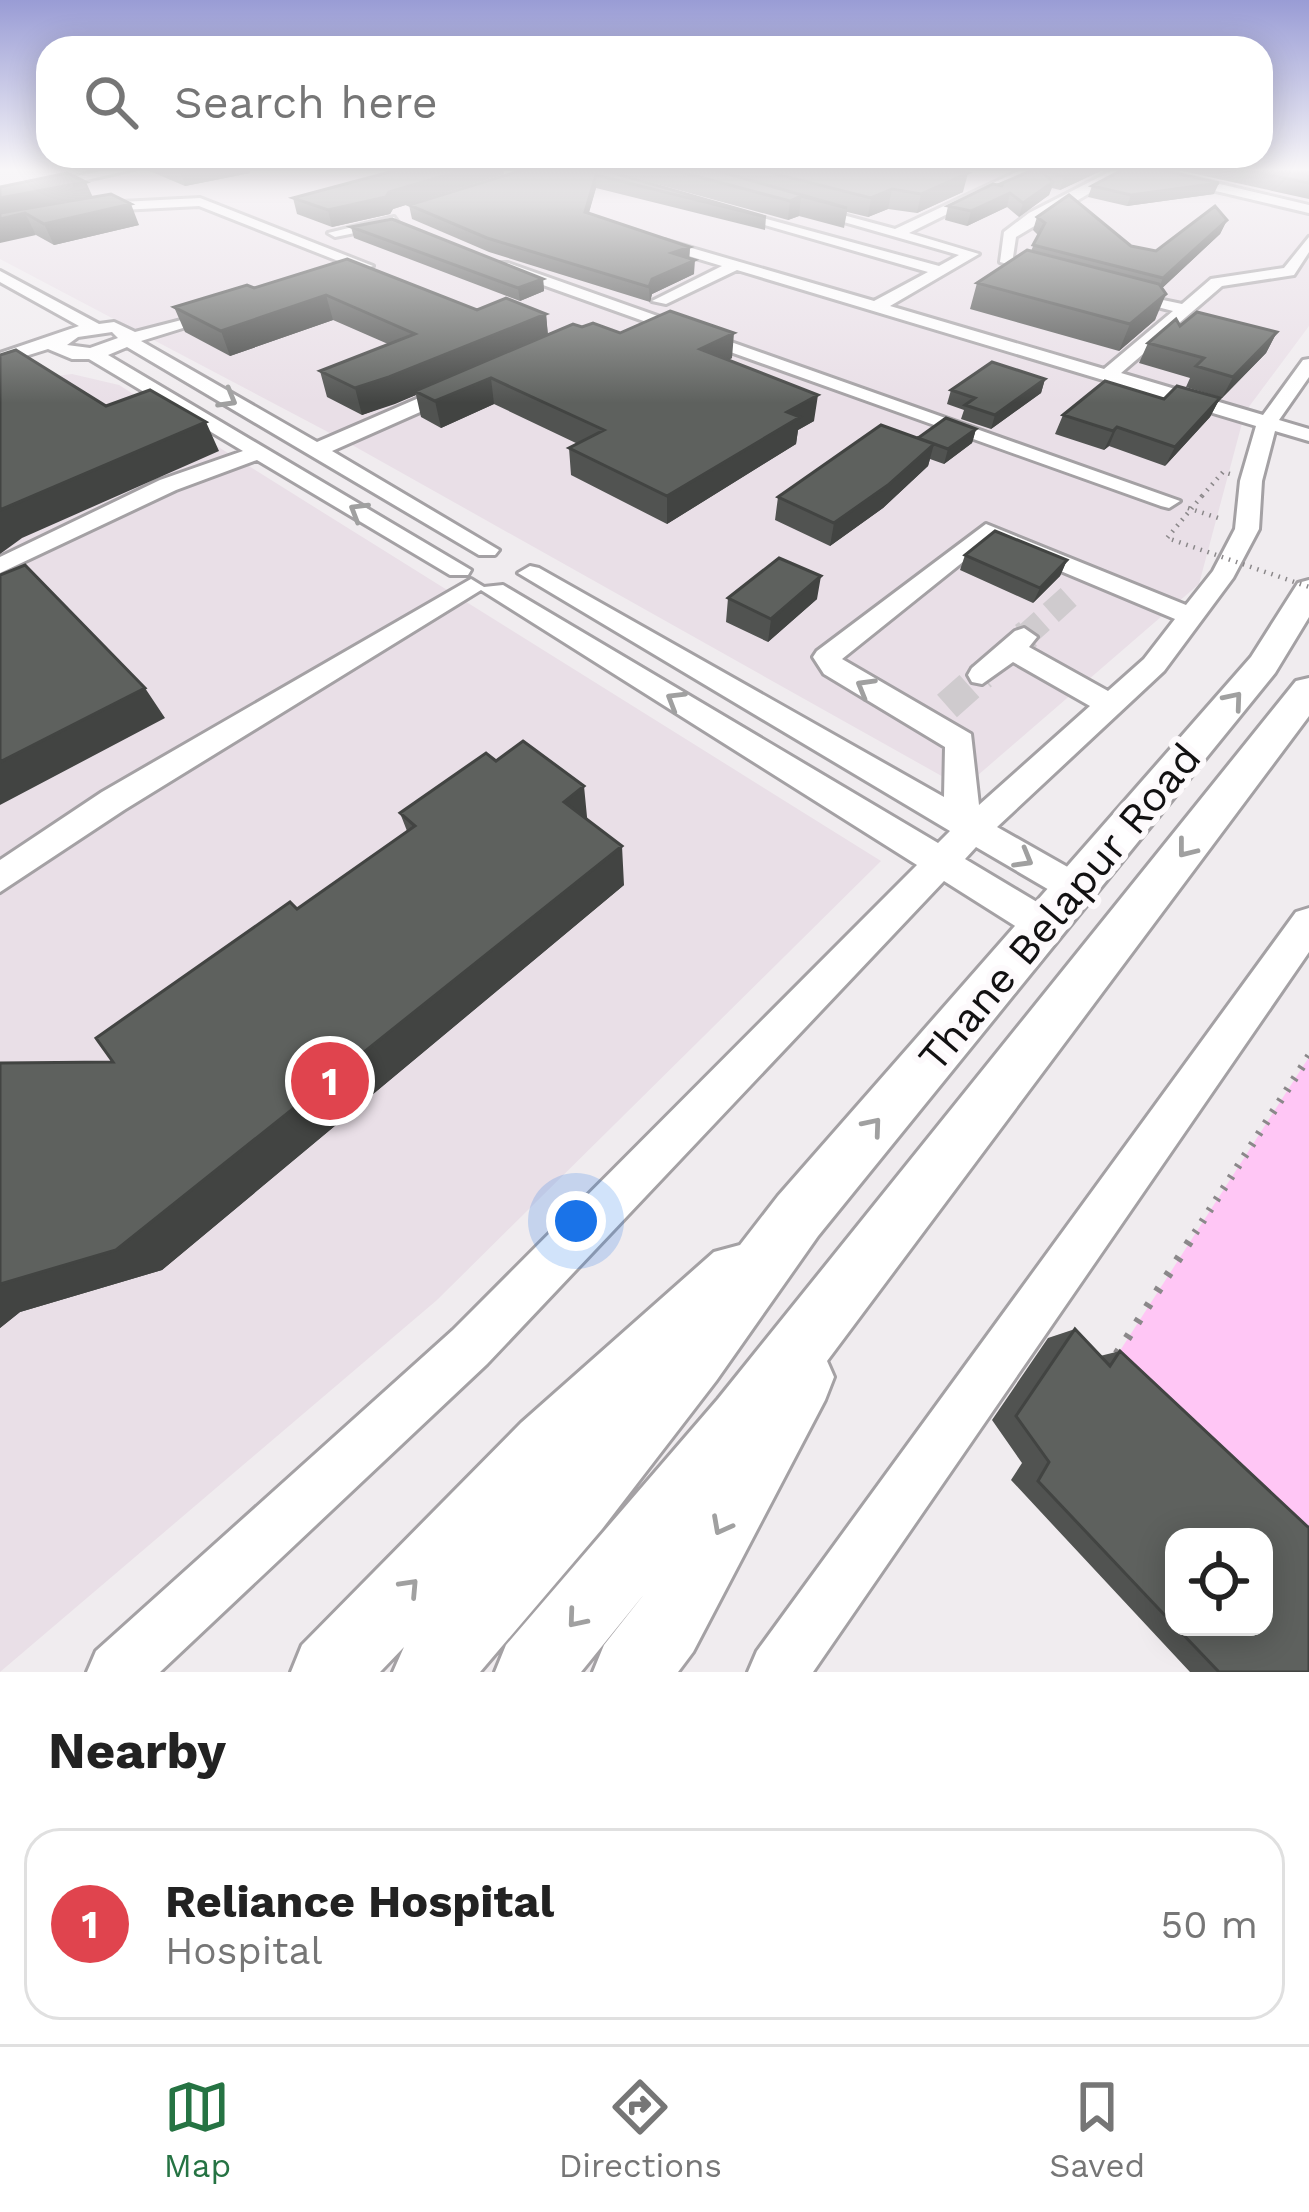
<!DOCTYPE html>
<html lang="en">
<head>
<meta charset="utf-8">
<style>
  :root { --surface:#fff; --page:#f6f6f6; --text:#222; --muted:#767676; --line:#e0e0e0; --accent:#257343 }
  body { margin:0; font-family:"Work Sans",sans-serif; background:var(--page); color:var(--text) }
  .controls { position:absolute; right:36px; bottom:36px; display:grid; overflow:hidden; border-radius:24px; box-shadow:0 6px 30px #0003 }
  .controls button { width:108px; height:108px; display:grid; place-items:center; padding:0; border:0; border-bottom:3px solid var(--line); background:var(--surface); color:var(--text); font:60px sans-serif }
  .you { position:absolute; left:576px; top:1221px; width:42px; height:42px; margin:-30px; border:9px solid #fff; border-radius:50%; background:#1a73e8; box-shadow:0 0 0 18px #1a73e833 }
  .badge { display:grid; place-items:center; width:78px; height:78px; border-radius:50%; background:var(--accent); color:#fff; font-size:39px; font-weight:700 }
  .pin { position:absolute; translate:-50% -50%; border:6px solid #fff; box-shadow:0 3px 12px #0006 }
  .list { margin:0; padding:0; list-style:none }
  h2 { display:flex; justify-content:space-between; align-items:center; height:156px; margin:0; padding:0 48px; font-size:51px }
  h2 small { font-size:39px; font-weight:400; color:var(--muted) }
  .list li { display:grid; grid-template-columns:78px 1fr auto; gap:36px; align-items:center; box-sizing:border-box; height:192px; margin:0 24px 24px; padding:0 24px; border:3px solid var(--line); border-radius:36px }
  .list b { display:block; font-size:45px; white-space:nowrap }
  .list p { margin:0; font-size:39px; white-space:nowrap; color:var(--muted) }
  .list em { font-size:39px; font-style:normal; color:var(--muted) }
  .icon { flex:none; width:66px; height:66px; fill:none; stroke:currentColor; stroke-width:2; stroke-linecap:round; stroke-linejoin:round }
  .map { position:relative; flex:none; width:1309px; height:1672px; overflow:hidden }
  .search { position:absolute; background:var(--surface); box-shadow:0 6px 30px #0003; left:36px; right:36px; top:36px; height:132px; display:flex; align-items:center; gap:30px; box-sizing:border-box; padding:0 42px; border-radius:36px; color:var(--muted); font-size:45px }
  .sheet { height:372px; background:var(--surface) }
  nav { display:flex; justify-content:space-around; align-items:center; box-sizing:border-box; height:168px; border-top:3px solid var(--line); background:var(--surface); font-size:33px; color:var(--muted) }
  nav a { display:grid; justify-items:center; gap:6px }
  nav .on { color:var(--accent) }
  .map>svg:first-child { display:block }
  .built { fill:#e9dfe7 }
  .green { fill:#ffc6f5 }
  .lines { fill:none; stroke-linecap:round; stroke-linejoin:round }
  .minor-tunnel-far1 { stroke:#cfcbce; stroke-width:24; stroke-dasharray:24 12; stroke-linecap:butt }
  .minor-tunnel { stroke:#cfcbce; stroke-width:30; stroke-dasharray:30 15; stroke-linecap:butt }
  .minor-casing { stroke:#a4a1a4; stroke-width:6 }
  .major-casing { stroke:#a4a1a4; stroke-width:6 }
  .path-far2 { stroke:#8b888a; stroke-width:4.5; stroke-dasharray:1.5 6; stroke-linecap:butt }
  .path-far1 { stroke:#8b888a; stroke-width:8; stroke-dasharray:3 10; stroke-linecap:butt }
  .path { stroke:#8b888a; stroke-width:9; stroke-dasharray:4.5 14; stroke-linecap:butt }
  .minor { fill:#fff; fill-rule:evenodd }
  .major { fill:#fff; fill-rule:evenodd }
  .path-bridge { stroke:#8b888a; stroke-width:4.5; stroke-dasharray:1.5 6; stroke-linecap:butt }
  .wall { fill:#515351; fill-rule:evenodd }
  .shaded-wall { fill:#424442 }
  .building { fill:#5e615e; stroke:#424442; stroke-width:3 }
  .oneway { stroke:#a0a0a0 }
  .labels { text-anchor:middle; stroke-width:12; stroke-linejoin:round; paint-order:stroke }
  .street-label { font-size:42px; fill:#121112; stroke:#fdfafc }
</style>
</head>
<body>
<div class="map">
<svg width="1309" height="1672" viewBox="0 0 1309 1672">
  <rect width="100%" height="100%" fill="#f0ecef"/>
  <!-- built -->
  <path class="built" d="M156,169H1309V326L1245,412L1199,584L963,788L345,441L0,259V202Z
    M72,374L119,385L881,861L437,1300L0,1672V383Z"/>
  <!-- green -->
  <path class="green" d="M1309,1057V1525L1295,1555L1105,1374Z"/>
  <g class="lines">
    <!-- minor-tunnel-far1 -->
    <path class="minor-tunnel-far1" d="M1024,637L1073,593"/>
    <!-- minor-tunnel -->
    <path class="minor-tunnel" d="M1024,637L1028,634
      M947,706L982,675"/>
    <defs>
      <path id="minor" d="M111,169H134L0,200V192Z
        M1023,169H1038L909,233L979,254L890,306L1104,369L1173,311L1115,296V290L1182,304L1211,279L1284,268L1309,237V252L1294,275L1222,286L1121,373L1263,415L1303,360L1309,359V377L1279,420L1309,429V441L1275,431L1262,481L1259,529L1233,578L1164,671L997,827L1087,878L1092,888L1087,898L1075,902L1063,898L976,847L965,859L1057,914L1062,925L1057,936L1044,940L1031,936L944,881L487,1364L160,1672H87L96,1651L453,1330L917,865L481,590L124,810L0,892V860L102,792L471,579L484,587L503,585L938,843L950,831L518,573L530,566L539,568L944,797L945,747L824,674L813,657L817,651L986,524L1186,605L1213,571L1235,529L1240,481L1256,426L737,270L666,304L652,301L722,266L659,247L664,240L874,301L928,272L716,211L723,207L939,266L959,255L795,208L802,204L895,229ZM989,541L1175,619L1144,659L1108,691L1029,647L1037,637L1024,628L1015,631L972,668L968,675L972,682L982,684L1013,662L1090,706L979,805L971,734L842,659Z
        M1115,169H1130L1016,237L1013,257L1053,271V277L1000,262L1004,232L1029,213Z
        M1173,173L1309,205V213L1169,180Z
        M200,198L373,266L335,277V271L351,266L199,206L121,210L0,233V225L121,202Z
        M394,217L399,224L335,237L328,233Z
        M498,263H508L1180,501L1169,508L1161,506L498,269Z
        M0,271L99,324L114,322L135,332L228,308V314L141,341L317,442L449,385H463V393L332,451L499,550L495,555H479L127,347L108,355L471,570L468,575H450L257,460L176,490L0,573V557L160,480L243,451L89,359H72L48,349L0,364V353L79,326L0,282ZM112,332L118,338L90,348L67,345L78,337Z
        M1309,908V952L813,1672H748L757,1651L1296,912Z"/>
      <path id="major" d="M1309,580V617L1275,673L818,1236L716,1381L602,1529L480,1672H393L404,1647L380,1672H291L302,1645L521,1423L714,1252L740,1245L778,1196L1251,657L1298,583Z
        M1309,678V716L827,1361L834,1377L825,1400L693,1652L678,1672H593L604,1645L645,1593L581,1672H495L506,1645L718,1399L1296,681Z"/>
    </defs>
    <!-- minor casing -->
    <use href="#minor" class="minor-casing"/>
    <!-- major casing -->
    <use href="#major" class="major-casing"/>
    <!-- path-far2 -->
    <path class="path-far2" d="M1202,496L1223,472L1230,474
      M1188,508L1221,519"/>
    <!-- path-far1 -->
    <path class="path-far1" d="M1195,1233L1309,1056"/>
    <!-- path -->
    <path class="path" d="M1117,1354L1197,1230"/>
    <!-- minor -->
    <use href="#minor" class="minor"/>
    <!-- major -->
    <use href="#major" class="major"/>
    <!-- path-bridge -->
    <path class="path-bridge" d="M1202,496L1167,538L1309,587"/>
  </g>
  <!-- wall -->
  <path class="wall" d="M145,169H249L250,173L185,186Z
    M401,169H503L504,174L393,209L390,214L332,227L297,214L293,198Z
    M600,169L766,217L765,230L596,188L589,213L690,247L689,258L694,274L652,294L650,302L489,252L412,219L409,205Z
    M602,169H947L963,192L917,213L888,209L868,217L847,212L844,228L799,216L788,220Z
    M1035,169H1105L1060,190L1052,188L1049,195L1019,217L1007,207L967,226L945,220L948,206L1000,186Z
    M1173,169H1309V199Z
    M1092,186L1214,194L1127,206L1088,197Z
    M0,187L93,197L139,225L54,245L36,235Z
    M1037,217L1131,246L1156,251L1227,220L1220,234L1162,288L1155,320L1119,351L970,309L977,283L1031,251L1038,235L1033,230Z
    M351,227L543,279L544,291L520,301L354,238Z
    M254,288L477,310L546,314L548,335L582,327L620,333L732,358L728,360L814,421L798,430L796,444L667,524L571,475L569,448L578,444L494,404L441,428L421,417L416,395L362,415L327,397L320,371L388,344L333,320L230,356L185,332L174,307Z
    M1180,326L1277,332L1266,353L1222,398L1186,387L1190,378L1139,363L1148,343Z
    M1045,379L1041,393L991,429L961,419L964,410L947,404L951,390Z
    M1220,398L1210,417L1165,466L1109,446L1104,450L1055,434L1063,415L1164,399Z
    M976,429L972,443L944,464L930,459L928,466L883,508L830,546L775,520L778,497L918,438Z
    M965,555L1067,560L1060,576L1033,603L960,570Z
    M728,598L817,599L768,642L726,622Z
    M496,761L588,819L624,885L162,1270L20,1312L0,1328V1063L113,1062L297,909L407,831L400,813Z
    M1075,1329L1100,1356L1120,1351L1308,1527L1309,1525V1672H1190L1011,1480L1022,1463L992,1420L1048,1338ZM1174,1537L1264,1627H1174Z"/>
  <!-- shaded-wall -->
  <path class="shaded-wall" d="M194,169H249L250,173L185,186L180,172Z
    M467,169H503L504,174L393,209L390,214L332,227L328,210Z
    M1080,169H1105L1060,190L1064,176Z
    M968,173L963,192L917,213L921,194Z
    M596,175V188L585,225V212Z
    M86,182L95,202L26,215L36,235L0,243V198Z
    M1053,182L1049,195L1019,217L1023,203Z
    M1219,183L1214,194L1127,206L1131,195Z
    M892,189L888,209L868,217L871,198Z
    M1010,193L1007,207L967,226L971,211Z
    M801,196L799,216L788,220L790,201Z
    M131,204L139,225L54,245L44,224Z
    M1227,220L1220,234L1157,293L1163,278Z
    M690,247L689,261L672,253Z
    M695,260L694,274L652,294L650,302L649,287L652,279Z
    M543,279L544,291L520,301L518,288Z
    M1166,294L1155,320L1119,351L1130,324Z
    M326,295L333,320L230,356L221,331Z
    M546,314L548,338L415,391L416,395L395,404L362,415L355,388Z
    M1277,332L1266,353L1222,398L1233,377Z
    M734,333L732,358L699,375L700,349Z
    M491,378L494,404L441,428L435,401Z
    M1045,379L1041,393L991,429L995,415Z
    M818,395L814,421L798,430L796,444L667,524V496L787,412Z
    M1220,398L1210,417L1165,466L1175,447Z
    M206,422L219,451L22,538L0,554V510Z
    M1117,427L1109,446L1104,450L1113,431Z
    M976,429L972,443L944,464L948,449Z
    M934,444L928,466L883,508L830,546L834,523Z
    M1067,560L1060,576L1033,603L1040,588Z
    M821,576L817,599L768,642L771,619Z
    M145,688L165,718L0,805V762Z
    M584,786L588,827L564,802Z
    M622,846L624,885L162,1270L20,1312L0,1328V1284Z"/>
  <!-- building -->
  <path class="building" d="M401,169H467L389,192L386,197L328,210L293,198Z
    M526,169H600L766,217L596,175L585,212L690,247L672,253L695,260L652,279L649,287L487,238L409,205Z
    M669,169H711L847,208L801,196L790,201Z
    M756,169H947L968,173L921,194L892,189L871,198Z
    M1035,169H1080L1064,176L1040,170L1053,182L1023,203L1010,193L971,211L948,206L993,184L1003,186L1000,184Z
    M1124,169H1158L1219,183L1131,195L1092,186Z
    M1240,169H1309V183Z
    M67,173L86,182L0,198V187Z
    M111,194L131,204L44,224L25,213L0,219V213Z
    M1069,195L1131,246L1156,251L1215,206L1227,220L1163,278L1033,245L1045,223L1037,217Z
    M392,219L543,279L518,288L351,227Z
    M1027,250L1159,284L1166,294L1130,324L977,283Z
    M347,259L477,310L506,298L546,314L389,377L355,388L320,371L415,334L326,295L221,331L174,307L247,285L254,288Z
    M670,311L734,333L700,349L818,395L787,412L800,417L667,496L569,448L604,430L491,378L435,401L415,391L573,324L582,327L593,323L620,333Z
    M1197,312L1277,332L1233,377L1196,366L1204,358L1148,343L1176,319L1180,326Z
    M16,350L106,406L150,390L206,422L0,510V355Z
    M992,362L1045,379L995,415L965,405L975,398L951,390Z
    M1105,381L1164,399L1177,386L1220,398L1175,447L1117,427L1113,431L1063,415Z
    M946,418L976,429L948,449L918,438Z
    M881,425L934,444L888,485L834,523L778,497Z
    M995,531L1067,560L1040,588L965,555Z
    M779,558L821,576L771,619L728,598Z
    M25,565L145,688L0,762V575Z
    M523,741L584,786L564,802L622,846L116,1250L0,1284V1063L113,1062L96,1038L290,902L297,909L415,826L400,813L486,753L496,761Z
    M1075,1329L1110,1366L1120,1351L1309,1528V1672H1219L1176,1627H1264V1537H1174V1625L1038,1481L1049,1462L1016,1416Z"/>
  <!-- one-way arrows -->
  <defs><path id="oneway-chevron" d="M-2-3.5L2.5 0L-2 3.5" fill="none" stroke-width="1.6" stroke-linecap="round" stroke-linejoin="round" transform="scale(3)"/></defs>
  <g class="oneway">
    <use href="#oneway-chevron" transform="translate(228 399) rotate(30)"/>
    <use href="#oneway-chevron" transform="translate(358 511) rotate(-149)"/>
    <use href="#oneway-chevron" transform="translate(865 687) rotate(-150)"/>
    <use href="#oneway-chevron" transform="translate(675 700) rotate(-149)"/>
    <use href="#oneway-chevron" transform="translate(1234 700) rotate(-50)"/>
    <use href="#oneway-chevron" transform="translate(1186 849) rotate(128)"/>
    <use href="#oneway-chevron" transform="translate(1024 859) rotate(30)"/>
    <use href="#oneway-chevron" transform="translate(873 1126) rotate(-50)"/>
    <use href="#oneway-chevron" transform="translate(721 1526) rotate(118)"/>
    <use href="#oneway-chevron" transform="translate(410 1587) rotate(-47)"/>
    <use href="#oneway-chevron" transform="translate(576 1619) rotate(130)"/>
  </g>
  <!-- sky -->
  <linearGradient id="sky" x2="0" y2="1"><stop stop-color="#999cd5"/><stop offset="0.42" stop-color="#f8f6f8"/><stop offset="1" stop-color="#f8f6f8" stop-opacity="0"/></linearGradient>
  <rect width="1309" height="403" fill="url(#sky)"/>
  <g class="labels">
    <!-- street labels -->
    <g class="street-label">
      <text transform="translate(1059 907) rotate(-50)" y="15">Thane Belapur Road</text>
    </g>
  </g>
</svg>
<div class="controls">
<button><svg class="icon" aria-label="locate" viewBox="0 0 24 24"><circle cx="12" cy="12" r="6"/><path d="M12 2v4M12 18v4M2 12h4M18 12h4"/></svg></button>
</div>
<div class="you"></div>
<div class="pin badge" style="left:330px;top:1081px;background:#e0444e">1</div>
<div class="search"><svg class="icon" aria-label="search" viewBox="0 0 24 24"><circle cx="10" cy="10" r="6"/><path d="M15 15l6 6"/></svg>Search here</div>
</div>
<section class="sheet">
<h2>Nearby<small></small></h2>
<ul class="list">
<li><span class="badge" style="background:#e0444e">1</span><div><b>Reliance Hospital</b><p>Hospital</p></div><em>50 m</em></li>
</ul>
</section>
<nav>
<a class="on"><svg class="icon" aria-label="map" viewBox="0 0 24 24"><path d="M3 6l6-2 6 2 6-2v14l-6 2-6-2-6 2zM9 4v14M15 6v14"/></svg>Map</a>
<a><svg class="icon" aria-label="directions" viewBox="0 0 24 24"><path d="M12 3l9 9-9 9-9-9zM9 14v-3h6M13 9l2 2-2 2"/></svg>Directions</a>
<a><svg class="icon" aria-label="saved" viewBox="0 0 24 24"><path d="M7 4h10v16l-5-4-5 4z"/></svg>Saved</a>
</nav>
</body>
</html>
